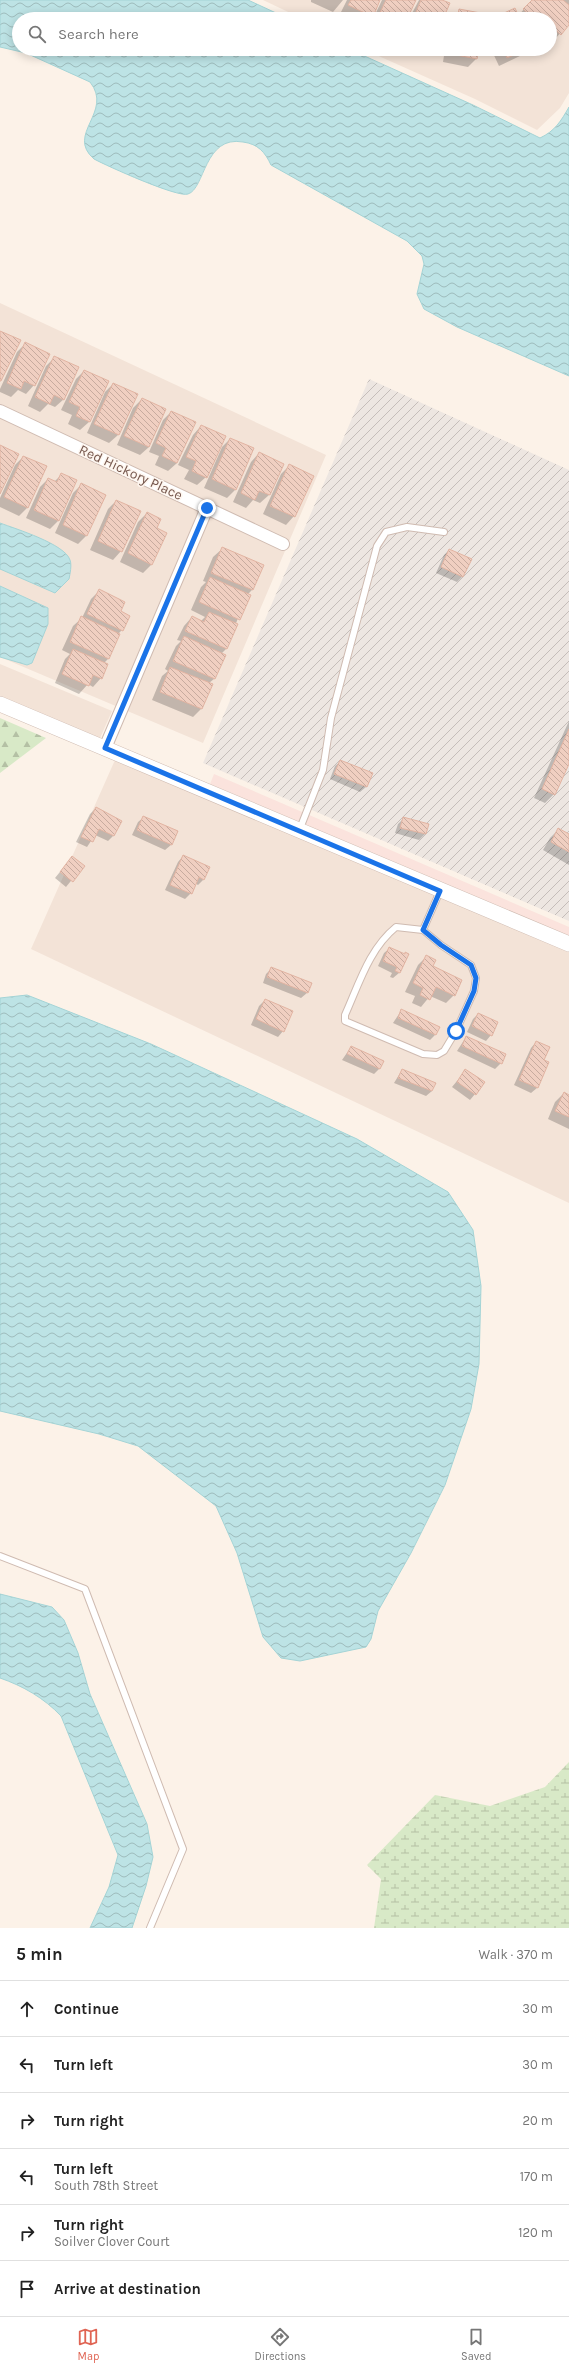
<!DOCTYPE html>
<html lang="en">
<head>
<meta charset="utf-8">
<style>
  :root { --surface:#fff; --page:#f6f6f6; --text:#222; --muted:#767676; --line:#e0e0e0; --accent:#e06453 }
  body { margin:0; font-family:Karla,sans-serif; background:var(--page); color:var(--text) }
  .stop { position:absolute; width:12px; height:12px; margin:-9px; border:3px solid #1a73e8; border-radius:50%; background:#fff }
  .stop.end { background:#1a73e8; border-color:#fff; box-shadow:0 1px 4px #0008 }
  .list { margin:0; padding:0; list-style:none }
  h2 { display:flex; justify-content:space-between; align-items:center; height:52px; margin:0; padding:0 16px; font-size:17px }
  h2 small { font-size:13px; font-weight:400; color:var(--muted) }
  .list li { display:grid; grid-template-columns:26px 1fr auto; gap:12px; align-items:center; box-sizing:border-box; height:56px; padding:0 16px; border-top:1px solid var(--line) }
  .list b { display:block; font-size:15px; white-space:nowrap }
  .list p { margin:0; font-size:13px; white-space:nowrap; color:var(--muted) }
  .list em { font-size:13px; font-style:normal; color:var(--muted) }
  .icon { flex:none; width:22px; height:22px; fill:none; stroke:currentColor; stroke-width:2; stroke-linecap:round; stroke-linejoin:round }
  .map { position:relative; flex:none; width:569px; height:1928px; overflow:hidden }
  .search { position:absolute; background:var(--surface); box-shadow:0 2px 10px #0003; left:12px; right:12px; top:12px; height:44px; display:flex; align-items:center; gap:10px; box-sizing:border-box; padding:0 14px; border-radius:22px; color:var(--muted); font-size:15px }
  .sheet { height:388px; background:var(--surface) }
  nav { display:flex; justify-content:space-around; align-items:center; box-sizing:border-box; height:56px; border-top:1px solid var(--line); background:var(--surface); font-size:11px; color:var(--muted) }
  nav a { display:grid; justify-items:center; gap:2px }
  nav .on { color:var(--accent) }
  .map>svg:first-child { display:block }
  .residential { fill:#f3e3d7 }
  .commercial { fill:#fbe3dd }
  .industrial { fill:url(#industrial-furrows) }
  .forest { fill:url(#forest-firs) }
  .wetland { fill:url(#wetland-marsh) }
  .water { fill:url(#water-waves); stroke:#a4d4d6 }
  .shadow { fill:#0003 }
  .building { fill:url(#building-back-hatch); stroke:#e2b4a2 }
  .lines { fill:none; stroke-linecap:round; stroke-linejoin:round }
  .service-casing { stroke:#cfbbb1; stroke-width:8 }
  .minor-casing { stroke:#cfbbb1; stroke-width:14 }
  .tertiary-casing { stroke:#cfbbb1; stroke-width:16 }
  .service { stroke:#fff; stroke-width:6 }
  .minor { stroke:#fff; stroke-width:12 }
  .tertiary { stroke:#fff; stroke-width:15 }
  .route { stroke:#1a73e8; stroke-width:5 }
  .labels { text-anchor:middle; stroke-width:3; stroke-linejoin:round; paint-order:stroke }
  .street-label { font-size:14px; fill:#75574d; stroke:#fef6ef }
</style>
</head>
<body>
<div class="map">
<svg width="569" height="1928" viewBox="0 0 569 1928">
  <defs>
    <pattern id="industrial-furrows" width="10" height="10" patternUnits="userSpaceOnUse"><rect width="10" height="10" fill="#ede6e1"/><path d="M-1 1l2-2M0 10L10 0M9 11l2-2" fill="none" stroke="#c5bdb9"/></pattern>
    <pattern id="forest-firs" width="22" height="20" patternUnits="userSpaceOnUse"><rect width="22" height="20" fill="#d8e9c7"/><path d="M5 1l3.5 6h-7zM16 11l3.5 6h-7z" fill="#b4c0a4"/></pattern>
    <pattern id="wetland-marsh" width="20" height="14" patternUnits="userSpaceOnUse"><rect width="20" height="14" fill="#d8e9c7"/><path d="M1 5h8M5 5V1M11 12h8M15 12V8" fill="none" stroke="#b4c0a4"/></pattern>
    <pattern id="water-waves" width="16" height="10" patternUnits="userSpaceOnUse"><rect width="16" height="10" fill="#bde3e5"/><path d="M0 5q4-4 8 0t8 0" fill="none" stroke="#9ebbbc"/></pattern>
    <pattern id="building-back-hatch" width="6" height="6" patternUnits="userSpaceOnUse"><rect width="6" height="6" fill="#f0cfc1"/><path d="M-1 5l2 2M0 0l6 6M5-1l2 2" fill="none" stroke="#c7ab9f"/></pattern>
  </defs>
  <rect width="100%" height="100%" fill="#fcf2e8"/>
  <!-- residential -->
  <path class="residential" d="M263,0H569V93L560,108L537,130L475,99L363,49H550V19H303Z
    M0,303L326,455L203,743L0,657Z
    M0,664L112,711L100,738L0,696Z
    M115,760L569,952V1203L31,949Z"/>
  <!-- commercial -->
  <path class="commercial" d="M214,774L569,927V936L210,784Z"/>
  <!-- industrial -->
  <path class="industrial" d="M369,379L569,470V921L203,763Z"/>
  <!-- forest -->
  <path class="forest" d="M0,718L46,738L0,773Z"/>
  <!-- wetland -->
  <path class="wetland" d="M569,1762V1928H374L381,1879L367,1865L435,1795L490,1806L545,1787Z"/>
  <!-- water -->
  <path class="water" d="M0,0H248L289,19H19V49H349L473,105L540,138C555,131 561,121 569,107V376L457,327L424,309L417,294L424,264L422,256L407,241L271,165C265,152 258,144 243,142C204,135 205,189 188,194C178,198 107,166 94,159C65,134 114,112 90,82L26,53L0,47Z
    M0,523C16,529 65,544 70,560C72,565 70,574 69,579L55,593L0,569Z
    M0,586L48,608V624L32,663L27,665L0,657Z
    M27,995L151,1044L357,1139L448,1192L473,1230L481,1286L479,1364L471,1409L445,1485L411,1553L378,1611L371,1639L366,1647L300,1661L281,1658L263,1637L237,1553L216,1506L138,1446L99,1434L0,1411V998Z
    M0,1594L52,1607L64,1620L78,1653L90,1694L147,1824L153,1857L146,1886L132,1928H90L109,1887L118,1855L61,1716C44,1698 23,1686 0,1678Z"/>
  <!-- shadow -->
  <path class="shadow" d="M311,0H343L333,12L311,2Z
    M347,0H379L369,19H352L340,14Z
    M382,0H414L406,19H373Z
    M419,0H440L442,19H409Z
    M532,0H569V24L552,42L550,19H494L517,17Z
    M459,11L484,19H451Z
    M413,49H425L422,53Z
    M445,49H478L476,59L468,67L443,62Z
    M491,49H529L522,55L499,66Z
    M25,344L34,385L26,394L18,390L11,397L0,392V389L17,352Z
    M55,357L64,399L55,407L48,404L40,412L28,406L46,366Z
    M84,371L107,382L89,422L80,430L68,424L72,415L61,410L76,379Z
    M113,384L136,394L118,435L109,443L87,433L105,392Z
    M142,399L165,410L149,447L140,455L117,445L133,408Z
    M171,412L177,463L168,471L155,465L159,456L149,452L163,420Z
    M201,426L206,477L197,485L184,479L189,470L178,465L193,435Z
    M230,439L235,490L227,498L204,488L222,447Z
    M259,453L283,464L269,495L260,503L253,500L246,508L233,502L251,462Z
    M23,457L27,508L19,516L0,507V498L15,465Z
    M289,466L294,516L286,525L263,514L281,474Z
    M62,474L58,521L50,529L26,518L40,487L48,479L54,482Z
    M82,484L87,535L78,544L55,533L73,493Z
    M116,501L121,551L113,560L90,550L108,509Z
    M147,513L155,528L152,564L143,573L120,562L138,522Z
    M222,549L252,590L247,595L226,649L221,654L224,655L214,679L209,683L202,708L193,717L152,700L162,676L168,671L165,669L176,646L181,641L177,640L184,626L192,617L201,621L205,617L191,610L201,587L206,582L203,581L213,557Z
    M449,550L462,577L457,582L436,573L444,555Z
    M99,591L119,612L122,630L118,634L108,659L104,663L101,678L93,687L88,684L79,694L55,683L65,659L70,654L62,650L73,626L82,618L91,599Z
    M569,721V761L554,794L545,803L534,798Z
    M341,761L371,774L366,787L360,792L330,779L335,766Z
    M96,808L113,836L108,841L95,835L87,847L76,842L90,814Z
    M144,817L177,832L171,845L165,850L132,835L138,822Z
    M404,818L427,824L425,834L419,840L395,833L398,824Z
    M558,830L569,836V865L543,850L550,838Z
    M183,856L204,879L198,885L195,883L191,893L185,899L165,890L178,862Z
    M72,857L83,866L66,887L55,878Z
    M390,948L404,955H408L399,973L393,978L390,977L392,973L378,966L384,953Z
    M426,957L432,967L454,995L446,1003L430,996L421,1007L412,1003L415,996L405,992L418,965Z
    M272,968L310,984L307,993L301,998L263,983L266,974Z
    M265,1000L283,1031L278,1037L251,1025L259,1006Z
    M401,1011L435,1035L430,1040L393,1023Z
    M478,1014L491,1035L486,1041L467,1032L473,1019Z
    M466,1037L501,1063L495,1069L457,1051Z
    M536,1042L543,1061L537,1088L531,1093L514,1085L531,1048Z
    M351,1047L380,1068L374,1074L342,1060Z
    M402,1070L432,1091L426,1096L394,1083Z
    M466,1070L475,1094L470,1100L452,1087Z
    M564,1093L569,1096V1129L548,1119L555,1102Z"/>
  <!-- building -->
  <path class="building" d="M351,0H380L373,17L348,5Z
    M386,0H416L407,19H377Z
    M421,0H442L450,3L443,19H413Z
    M532,0H563L569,5V25L561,35L550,25V19H543L540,16L534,19L523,9Z
    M515,8L520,19H491Z
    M459,9L486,14L485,19H457Z
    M452,49H479L477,59L451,54Z
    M503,49H528L507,58Z
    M0,331L21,340L1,381H0Z
    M25,342L50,354L35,386L24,381L21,389L7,383Z
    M54,356L79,367L64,400L54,395L50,404L35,397Z
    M84,370L109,381L90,422L76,416L80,407L69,402Z
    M113,383L138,394L119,435L94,424Z
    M142,398L166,409L149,447L124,436Z
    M171,411L196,422L177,463L162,456L166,448L156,443Z
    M201,425L226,436L207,478L192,471L196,461L186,457Z
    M230,438L254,448L236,490L212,479Z
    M0,445L19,454L0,494Z
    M259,452L284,464L270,495L259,491L255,500L241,493Z
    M23,456L47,466L28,508L4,497Z
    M289,464L314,476L295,517L270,506Z
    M61,473L77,480L59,521L34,510L48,478L57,482Z
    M81,483L106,495L87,536L63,525Z
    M116,500L141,511L122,552L98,541Z
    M147,512L161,519L157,528L167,533L152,565L128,553Z
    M222,547L264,565L253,590L211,573Z
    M449,549L472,559L463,577L441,567Z
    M210,577L251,595L240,620L199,602Z
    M99,589L125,602L121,611L130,616L123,631L87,614Z
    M209,612L238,624L227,649L185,631L192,616L204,622Z
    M81,616L120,634L109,659L70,642Z
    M184,636L226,655L215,679L173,661Z
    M73,649L108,664L102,679L93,675L89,686L62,674Z
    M170,667L213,684L202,709L160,692Z
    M569,729V764L555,795L542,789Z
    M340,760L373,773L367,787L334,774Z
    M96,807L122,821L114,836L99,829L93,842L81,837Z
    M143,816L178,831L172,845L137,830Z
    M403,817L429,824L426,834L400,828Z
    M558,828L569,834V852L551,842Z
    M183,855L210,867L204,880L199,877L192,894L170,885Z
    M72,856L85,866L73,882L60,872Z
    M389,947L405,954V952L409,954L400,973L395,971L397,967L383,961Z
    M426,955L436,960L433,966L462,980L455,996L436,987L430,1000L420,995L423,988L413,983Z
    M271,967L312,983L308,993L267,977Z
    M265,999L293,1011L284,1032L256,1019Z
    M401,1009L440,1027L436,1035L398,1018Z
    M478,1013L498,1022L492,1036L472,1026Z
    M466,1036L506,1054L502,1064L462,1046Z
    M536,1041L550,1047L544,1060L549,1062L538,1088L519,1080Z
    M351,1046L384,1061L380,1069L347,1054Z
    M402,1069L436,1083L432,1091L398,1078Z
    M465,1069L485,1082L476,1095L457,1082Z
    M564,1092L569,1095V1117L555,1111Z"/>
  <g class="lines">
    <defs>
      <path id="service" d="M299,831L323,770L331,718L377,546L386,532L407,527L444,532
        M396,927L423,930L441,945L471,965L476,978L474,991L456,1031L444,1051L437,1055L423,1054L345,1021V1015C359,984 369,949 396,927Z
        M423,930L440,891
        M0,1556L85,1589L183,1849L150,1928"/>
      <path id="minor" d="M0,411L283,544
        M105,748L207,508"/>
      <path id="tertiary" d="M0,704L569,944"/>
    </defs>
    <!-- service casing -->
    <use href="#service" class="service-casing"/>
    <!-- minor casing -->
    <use href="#minor" class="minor-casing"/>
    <!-- tertiary casing -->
    <use href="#tertiary" class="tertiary-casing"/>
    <!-- service -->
    <use href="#service" class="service"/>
    <!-- minor -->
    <use href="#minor" class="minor"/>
    <!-- tertiary -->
    <use href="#tertiary" class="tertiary"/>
  </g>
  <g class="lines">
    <!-- route -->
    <path class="route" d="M207,508L105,748L440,891L423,930L441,945L471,965L476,978L474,991L456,1031"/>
  </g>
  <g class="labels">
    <!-- street labels -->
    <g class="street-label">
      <text transform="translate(131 472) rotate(25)" y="5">Red Hickory Place</text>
    </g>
  </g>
</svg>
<div class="stop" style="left:456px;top:1031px"></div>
<div class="stop end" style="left:207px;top:508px"></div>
<div class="search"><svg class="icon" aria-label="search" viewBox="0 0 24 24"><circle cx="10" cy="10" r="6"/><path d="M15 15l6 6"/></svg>Search here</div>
</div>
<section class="sheet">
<h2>5 min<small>Walk · 370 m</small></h2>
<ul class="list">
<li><svg class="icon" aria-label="ahead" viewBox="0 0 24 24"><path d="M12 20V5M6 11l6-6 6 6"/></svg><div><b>Continue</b></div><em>30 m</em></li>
<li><svg class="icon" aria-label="left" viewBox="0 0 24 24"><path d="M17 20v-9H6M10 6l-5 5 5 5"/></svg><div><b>Turn left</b></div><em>30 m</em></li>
<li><svg class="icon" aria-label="right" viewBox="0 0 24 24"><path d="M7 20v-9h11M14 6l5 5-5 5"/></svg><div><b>Turn right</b></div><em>20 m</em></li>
<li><svg class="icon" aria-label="left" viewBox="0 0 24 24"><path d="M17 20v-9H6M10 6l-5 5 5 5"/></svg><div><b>Turn left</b><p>South 78th Street</p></div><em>170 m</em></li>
<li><svg class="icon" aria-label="right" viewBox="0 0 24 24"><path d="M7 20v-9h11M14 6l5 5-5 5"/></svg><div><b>Turn right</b><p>Soilver Clover Court</p></div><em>120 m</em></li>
<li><svg class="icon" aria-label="arrive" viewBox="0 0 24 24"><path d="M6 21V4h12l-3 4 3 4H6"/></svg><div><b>Arrive at destination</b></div></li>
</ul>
</section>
<nav>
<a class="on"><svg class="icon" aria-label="map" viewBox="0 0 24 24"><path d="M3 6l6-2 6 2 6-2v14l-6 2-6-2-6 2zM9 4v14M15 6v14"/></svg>Map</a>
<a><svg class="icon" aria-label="directions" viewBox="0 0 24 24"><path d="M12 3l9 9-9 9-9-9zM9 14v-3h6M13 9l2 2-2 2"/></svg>Directions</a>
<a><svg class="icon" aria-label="saved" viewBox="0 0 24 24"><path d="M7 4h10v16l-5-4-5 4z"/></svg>Saved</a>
</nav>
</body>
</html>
